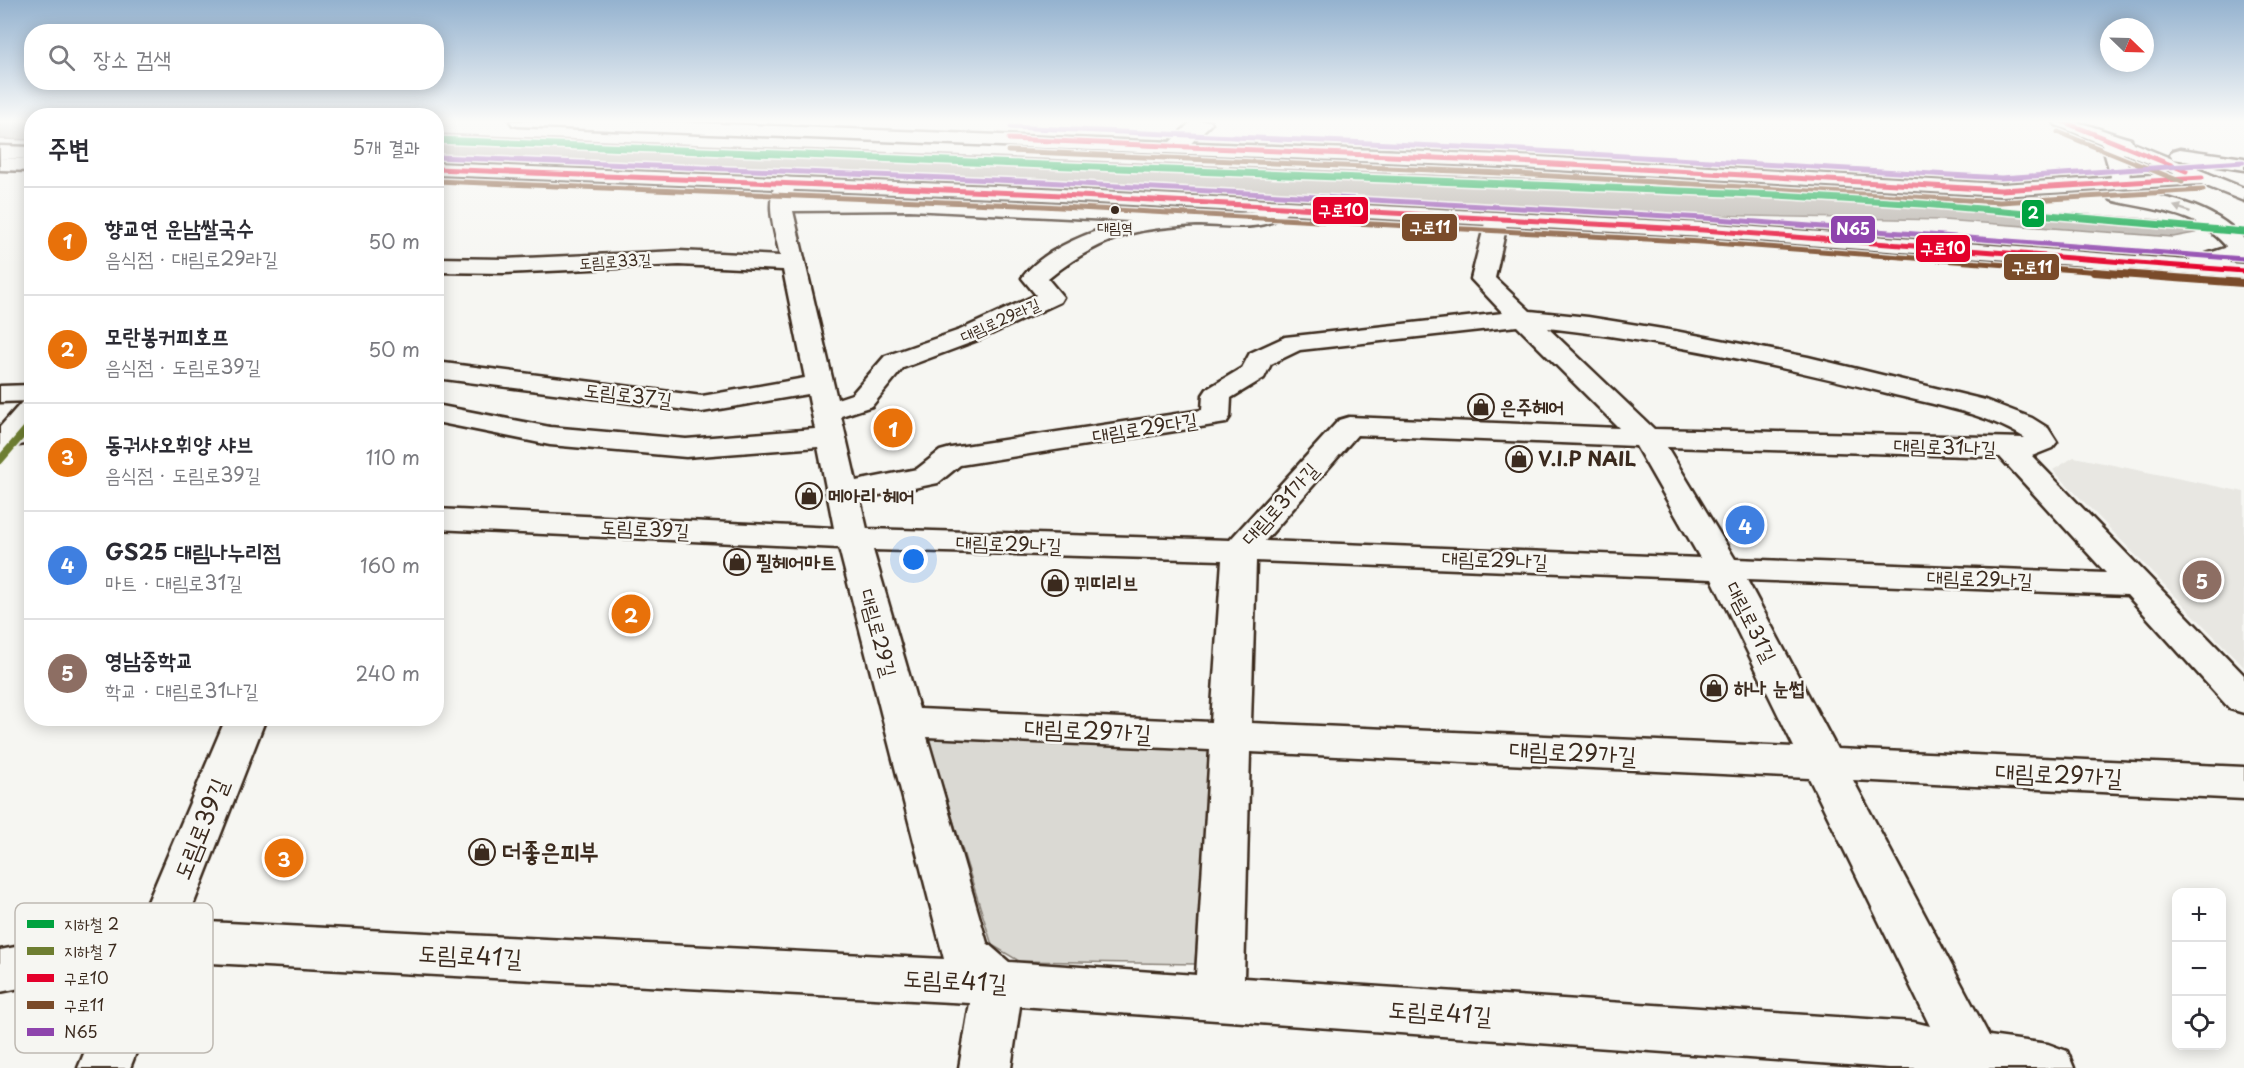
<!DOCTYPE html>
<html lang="ko">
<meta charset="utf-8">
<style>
:root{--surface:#fff;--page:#f2f2f3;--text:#2b2b33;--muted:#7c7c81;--line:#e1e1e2;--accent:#ea580c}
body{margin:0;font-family:"Playpen Sans","Poor Story",sans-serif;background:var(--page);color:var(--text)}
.controls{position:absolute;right:18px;bottom:18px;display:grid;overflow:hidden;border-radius:12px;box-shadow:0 3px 15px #0003}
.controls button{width:54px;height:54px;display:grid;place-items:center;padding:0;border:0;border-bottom:2px solid var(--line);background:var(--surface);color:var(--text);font:30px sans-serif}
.compass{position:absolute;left:2100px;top:18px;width:54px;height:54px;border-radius:50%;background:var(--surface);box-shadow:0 3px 15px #0003;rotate:113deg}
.you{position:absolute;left:914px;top:560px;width:21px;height:21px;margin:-15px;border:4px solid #fff;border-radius:50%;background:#1a73e8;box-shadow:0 0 0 9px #1a73e833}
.badge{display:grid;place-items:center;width:39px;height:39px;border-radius:50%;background:var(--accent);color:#fff;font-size:20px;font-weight:700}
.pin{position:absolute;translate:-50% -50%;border:3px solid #fff;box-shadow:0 2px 6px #0006}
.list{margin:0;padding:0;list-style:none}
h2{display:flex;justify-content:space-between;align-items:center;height:78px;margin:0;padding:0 24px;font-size:26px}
h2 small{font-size:20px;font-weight:400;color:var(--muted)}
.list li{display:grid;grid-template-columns:39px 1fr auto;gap:18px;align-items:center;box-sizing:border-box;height:108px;padding:0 24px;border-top:2px solid var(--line)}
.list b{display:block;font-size:22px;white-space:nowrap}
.list p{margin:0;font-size:20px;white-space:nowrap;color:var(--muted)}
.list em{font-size:20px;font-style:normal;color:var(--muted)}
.icon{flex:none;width:33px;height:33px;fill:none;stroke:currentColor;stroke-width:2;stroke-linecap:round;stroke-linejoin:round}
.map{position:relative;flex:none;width:2244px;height:1068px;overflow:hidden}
.search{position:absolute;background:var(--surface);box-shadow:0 3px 15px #0003;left:24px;top:24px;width:420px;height:66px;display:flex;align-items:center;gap:15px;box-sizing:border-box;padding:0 21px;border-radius:24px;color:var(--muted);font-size:22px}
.panel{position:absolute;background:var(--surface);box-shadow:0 3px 15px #0003;left:24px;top:108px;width:420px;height:618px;border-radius:24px}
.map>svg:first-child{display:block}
</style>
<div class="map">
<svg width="2244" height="1068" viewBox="0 0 2244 1068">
<rect width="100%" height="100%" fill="#f6f6f2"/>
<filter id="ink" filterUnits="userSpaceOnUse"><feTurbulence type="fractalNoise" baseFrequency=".0167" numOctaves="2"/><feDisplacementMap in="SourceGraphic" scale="12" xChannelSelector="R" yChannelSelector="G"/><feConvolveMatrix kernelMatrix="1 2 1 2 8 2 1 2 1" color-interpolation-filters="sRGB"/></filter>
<g filter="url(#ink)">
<!-- built -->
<polygon fill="#e8e7e2" points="2074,457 2244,492 2244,667 2053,470"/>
<!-- green -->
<polygon fill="#dad9d3" stroke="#8a8278" stroke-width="1.5" points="927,736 1210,751 1195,964 1019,961 992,945"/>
<!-- water -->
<g fill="#b6b0a9" stroke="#857a71" stroke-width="1.5">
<polygon points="0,121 31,121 31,140 0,139"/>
<polygon points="437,134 1768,189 2159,220 2205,231 2173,237 1943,220 1703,215 945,177 437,157"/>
</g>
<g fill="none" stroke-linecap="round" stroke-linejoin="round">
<defs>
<g id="street">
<polygon points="1192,121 1210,121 1212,123 1184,150 1170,150 1168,146 1170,142"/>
<polygon points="0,158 32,159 32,171 0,170"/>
<path d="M 786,177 L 793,179 L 796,183 L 791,199 L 910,198 L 1143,209 L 1151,210 L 1153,216 C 1186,212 1220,215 1253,212 C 1267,211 1274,199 1288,203 L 1292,207 C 1272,235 1225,225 1196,225 C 1175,226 1153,228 1132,233 C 1101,242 1073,258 1048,279 L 1063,297 L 1060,302 L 978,340 L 903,368 L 872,406 L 841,416 L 856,481 L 917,469 L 940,451 L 951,448 L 1202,410 L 1203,395 L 1207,389 L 1242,368 L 1250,353 L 1285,337 L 1503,313 L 1471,279 L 1486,219 L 1489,214 L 1497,213 L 1505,214 L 1508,219 L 1495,278 L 1530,311 L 1588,317 L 1675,331 L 1808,357 L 1985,400 L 2032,418 L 2048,428 L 2057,442 L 2052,448 L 2032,456 L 2244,675 L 2244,713 L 2230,709 L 2127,595 L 1747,580 L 1837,749 L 2244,767 L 2244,799 L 1853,780 L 1989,1036 L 2048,1044 L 2067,1051 L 2074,1068 L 1889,1068 L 1020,1006 L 1011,1068 L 959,1068 L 970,1003 L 172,961 L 130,1068 L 78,1068 L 120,968 L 0,992 L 0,950 L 139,923 L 226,718 L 266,718 L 187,921 L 944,959 L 839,548 L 436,529 L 436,509 L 834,528 L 818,447 L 686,457 L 550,445 L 436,422 L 436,405 L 550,427 L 686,439 L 815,429 L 808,394 L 702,412 L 436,378 L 436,362 L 702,396 L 805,378 L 783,270 L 679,265 L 504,273 L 436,272 L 436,258 L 504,259 L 679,251 L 780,256 C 775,230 763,201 779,179 ZM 910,210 L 1130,221 C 1096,229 1042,249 1022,278 L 1036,295 L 960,330 L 885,356 L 852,394 L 837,399 L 793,211 ZM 1517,326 L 1619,428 L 1349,417 L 1339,420 L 1230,540 L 867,529 L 860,499 L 938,483 L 960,465 L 1226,423 L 1230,417 L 1231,398 L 1264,378 L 1271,364 L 1300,350 ZM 1548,328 C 1663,341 1776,365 1887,393 C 1934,405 1984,412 2025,438 L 1654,429 ZM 1357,435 L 1636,446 L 1700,558 L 1265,541 ZM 1667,447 L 2000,457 L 2106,573 L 1735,559 ZM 873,550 L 1222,560 L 1211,722 L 919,709 ZM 1256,561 L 1712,579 L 1794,747 L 1251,723 ZM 927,737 L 1210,750 L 1196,975 L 1009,962 L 987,943 ZM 1250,752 L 1809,778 L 1930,1026 L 1913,1022 L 1244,978 Z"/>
<polygon points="32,385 32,401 0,402 0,386"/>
<polygon points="32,425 32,443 6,447 0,445 0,431"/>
</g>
<g id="secondary">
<path d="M 2053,121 C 2083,119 2102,132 2131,139 L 2133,143 L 2244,188 L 2244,201 L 2123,153 C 2127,165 2134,176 2126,187 L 2112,187 L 2109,183 L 2111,176 L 2102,144 L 2056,125 Z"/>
<polygon points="2180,149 2244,158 2244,170 2173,159 2170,155 2173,151"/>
<polygon points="32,400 32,427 11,451 0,454 0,427 22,402"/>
</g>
<g id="primary">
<polygon points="510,121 645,121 1502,155 2001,184 2202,172 2209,174 2212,178 2209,182 2202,184 2001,196 1502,167 519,126 513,125"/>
<polygon points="0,146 32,147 32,159 0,158"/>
<path d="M 436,163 L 1043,188 L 1703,223 L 2188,260 L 2225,248 L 2226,246 C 2195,210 2153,211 2111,200 L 2108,196 L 2111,192 L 2118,190 C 2164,196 2211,203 2244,239 L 2244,255 L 2229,263 L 2244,264 L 2244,278 L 1703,237 L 1043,200 L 436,175 Z"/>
</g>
</defs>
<!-- street casing -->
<use href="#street" stroke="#3b2a1e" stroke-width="5"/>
<!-- secondary casing -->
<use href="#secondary" stroke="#3b2a1e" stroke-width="5"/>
<!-- primary casing -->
<use href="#primary" stroke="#3b2a1e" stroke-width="5"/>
<!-- street -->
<use href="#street" fill="#f6f6f2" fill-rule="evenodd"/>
<!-- secondary -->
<use href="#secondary" fill="#f6f6f2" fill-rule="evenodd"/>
<!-- primary -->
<use href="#primary" fill="#f6f6f2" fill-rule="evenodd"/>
<defs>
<g id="bus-1">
<polyline points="2062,121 2186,171"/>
<polyline points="1009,139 1502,161 2001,190 2202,178"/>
<polyline points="436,169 1043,194 1703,230 2244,271"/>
</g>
<g id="bus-2-far1">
<polyline points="2058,132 2182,182"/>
<polyline points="1008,151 1501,173 2000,202 2203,190"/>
<polyline points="436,181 1042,206 1702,242 2114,273"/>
</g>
<polyline id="bus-2" points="2094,272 2243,283"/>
<g id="bus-3">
<polyline points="1011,127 1503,149 2001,178 2243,162"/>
<polyline points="436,157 1044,182 1704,218 2244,259"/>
</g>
</defs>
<!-- bus-1 casing -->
<use href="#bus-1" stroke="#f6f6f2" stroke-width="8"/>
<!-- bus-2-far1 casing -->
<use href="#bus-2-far1" stroke="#f6f6f2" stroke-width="8"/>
<!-- bus-2 casing -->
<use href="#bus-2" stroke="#f6f6f2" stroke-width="11"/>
<!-- bus-3 casing -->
<use href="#bus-3" stroke="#f6f6f2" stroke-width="8"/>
<!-- bus-1 -->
<use href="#bus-1" stroke="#e4002b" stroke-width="5"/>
<!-- bus-2-far1 -->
<use href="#bus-2-far1" stroke="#7a4b2a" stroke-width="5"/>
<!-- bus-2 -->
<use href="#bus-2" stroke="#7a4b2a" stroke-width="8"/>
<!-- bus-3 -->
<use href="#bus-3" stroke="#8e44ad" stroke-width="5"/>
<defs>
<polyline id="metro-1" points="436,140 1777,195 1923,204 2244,232"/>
<polyline id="metro-2" points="0,460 32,423"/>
</defs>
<!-- metro-1 casing -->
<use href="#metro-1" stroke="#f6f6f2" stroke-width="10"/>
<!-- metro-2 casing -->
<use href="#metro-2" stroke="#f6f6f2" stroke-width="12"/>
<!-- metro-1 -->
<use href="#metro-1" stroke="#00a23f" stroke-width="7"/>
<!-- metro-2 -->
<use href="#metro-2" stroke="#6e7e31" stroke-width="8"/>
</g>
<!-- one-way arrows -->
<defs><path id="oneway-solid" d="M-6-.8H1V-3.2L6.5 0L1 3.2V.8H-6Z" transform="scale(1.5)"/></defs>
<use fill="#989088" href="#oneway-solid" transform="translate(2182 209) rotate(-161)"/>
</g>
<!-- sky -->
<linearGradient id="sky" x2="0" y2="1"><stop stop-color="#94b2cf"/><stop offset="0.45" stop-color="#fbfbf9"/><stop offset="1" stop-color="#fbfbf9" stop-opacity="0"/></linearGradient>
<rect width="2244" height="270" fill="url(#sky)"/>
<!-- icons -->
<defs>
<symbol id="shop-ring" viewBox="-11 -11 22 22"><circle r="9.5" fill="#f6f6f2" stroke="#3b2a1e" stroke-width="1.5"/><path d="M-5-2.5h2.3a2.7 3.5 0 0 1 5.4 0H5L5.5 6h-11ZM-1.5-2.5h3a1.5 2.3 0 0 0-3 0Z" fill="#3b2a1e"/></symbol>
</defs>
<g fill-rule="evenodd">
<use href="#shop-ring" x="1466" y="392" width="30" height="30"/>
<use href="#shop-ring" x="1504" y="444" width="30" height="30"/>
<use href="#shop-ring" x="794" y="481" width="30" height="30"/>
<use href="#shop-ring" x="722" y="547" width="30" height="30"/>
<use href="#shop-ring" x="1040" y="568" width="30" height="30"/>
<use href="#shop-ring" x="1699" y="673" width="30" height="30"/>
<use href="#shop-ring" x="467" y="837" width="30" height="30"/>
</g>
<!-- markers -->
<circle fill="#3b2a1e" stroke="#f6f6f2" stroke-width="2" cx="1115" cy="210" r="5"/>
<g text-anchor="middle" stroke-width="5" stroke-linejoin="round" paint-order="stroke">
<!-- far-bus labels -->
<g font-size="15" fill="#3b2a1e" stroke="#f6f6f2">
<text x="1115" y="233">대림역</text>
</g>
<!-- far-street labels -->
<g font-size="16" fill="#3b2a1e" stroke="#f6f6f2">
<text transform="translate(615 261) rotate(-3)" y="6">도림로33길</text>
<text transform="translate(1000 320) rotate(-24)" y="6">대림로29라길</text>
</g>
<!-- street labels -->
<g font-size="20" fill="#3b2a1e" stroke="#f6f6f2">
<text transform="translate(628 395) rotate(7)" y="7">도림로37길</text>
<text transform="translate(1145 428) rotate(-9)" y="7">대림로29다길</text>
<text transform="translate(1945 447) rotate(2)" y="7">대림로31나길</text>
<text transform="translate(1280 504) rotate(-48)" y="7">대림로31가길</text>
<text transform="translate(645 529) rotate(3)" y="7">도림로39길</text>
<text transform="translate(1009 544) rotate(2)" y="7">대림로29나길</text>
<text transform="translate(1495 560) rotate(2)" y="7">대림로29나길</text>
<text transform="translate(1980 579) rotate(2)" y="7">대림로29나길</text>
<text transform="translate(1751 622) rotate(63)" y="7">대림로31길</text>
<text transform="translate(878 633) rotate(75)" y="7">대림로29길</text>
</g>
<!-- poi labels -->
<g font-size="20" font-weight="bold" fill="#3b2a1e" stroke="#f6f6f2" text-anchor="start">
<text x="1500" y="414">은주헤어</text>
<text x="1538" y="466">V.I.P NAIL</text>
<text x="828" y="503">메아리 헤어</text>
<text x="756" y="569">필헤어마트</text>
<text x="1074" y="590">뀌띠리브</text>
<text x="1734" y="695">하나 눈썹</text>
</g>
<!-- near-street labels -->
<g font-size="24" fill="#3b2a1e" stroke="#f6f6f2">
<text transform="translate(1088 731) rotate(3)" y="8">대림로29가길</text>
<text transform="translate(1573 753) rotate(3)" y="8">대림로29가길</text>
<text transform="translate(2059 775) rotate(3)" y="8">대림로29가길</text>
<text transform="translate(201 829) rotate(-68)" y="8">도림로39길</text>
<text transform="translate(470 956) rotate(3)" y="8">도림로41길</text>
<text transform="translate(955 981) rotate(3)" y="8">도림로41길</text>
<text transform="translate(1440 1013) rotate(4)" y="8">도림로41길</text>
</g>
<!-- near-poi labels -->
<g font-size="24" font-weight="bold" fill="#3b2a1e" stroke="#f6f6f2" text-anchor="start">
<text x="502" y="860">더좋은피부</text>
</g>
</g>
<!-- legend -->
<rect x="15" y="903" width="198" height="150" rx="9" fill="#f6f6f2" stroke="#beb9b2" stroke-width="1.5"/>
<rect x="27" y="920" width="27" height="8" fill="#00a23f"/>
<rect x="27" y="947" width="27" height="8" fill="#6e7e31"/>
<rect x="27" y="974" width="27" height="8" fill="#e4002b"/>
<rect x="27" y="1001" width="27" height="8" fill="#7a4b2a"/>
<rect x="27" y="1028" width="27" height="8" fill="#8e44ad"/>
<g font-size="16" fill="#3b2a1e">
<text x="64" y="930">지하철 2</text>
<text x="64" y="957">지하철 7</text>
<text x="64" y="984">구로10</text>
<text x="64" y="1011">구로11</text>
<text x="64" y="1038">N65</text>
</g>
<g stroke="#f6f6f2" stroke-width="2">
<rect x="1312" y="196" width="57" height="29" rx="6" fill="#e4002b"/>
<rect x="2021" y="199" width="24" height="29" rx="6" fill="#00a23f"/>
<rect x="1401" y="213" width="57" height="29" rx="6" fill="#7a4b2a"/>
<rect x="1830" y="215" width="46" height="29" rx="6" fill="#8e44ad"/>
<rect x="1915" y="234" width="56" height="29" rx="6" fill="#e4002b"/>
<rect x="2003" y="253" width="57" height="28" rx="6" fill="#7a4b2a"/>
</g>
<g font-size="16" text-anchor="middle" font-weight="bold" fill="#fff">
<text x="1341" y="216">구로10</text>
<text x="2033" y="219">2</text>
<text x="1430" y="233">구로11</text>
<text x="1853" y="235">N65</text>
<text x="1943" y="254">구로10</text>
<text x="2032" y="273">구로11</text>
</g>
</svg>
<div class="controls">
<button>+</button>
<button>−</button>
<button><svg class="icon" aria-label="locate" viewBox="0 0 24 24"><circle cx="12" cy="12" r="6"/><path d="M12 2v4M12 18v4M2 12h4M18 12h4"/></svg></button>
</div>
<svg class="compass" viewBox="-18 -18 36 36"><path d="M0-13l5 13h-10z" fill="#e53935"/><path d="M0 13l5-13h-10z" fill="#7c7c81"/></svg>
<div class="you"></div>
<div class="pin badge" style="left:893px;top:428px;background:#e8710a">1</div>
<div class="pin badge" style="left:631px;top:614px;background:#e8710a">2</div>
<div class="pin badge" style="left:284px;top:858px;background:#e8710a">3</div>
<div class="pin badge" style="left:1745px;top:525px;background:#3f7fe0">4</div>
<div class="pin badge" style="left:2202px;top:580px;background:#8d6e63">5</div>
<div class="search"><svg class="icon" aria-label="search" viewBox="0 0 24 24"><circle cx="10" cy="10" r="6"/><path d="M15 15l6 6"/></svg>장소 검색</div>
<section class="panel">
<h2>주변<small>5개 결과</small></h2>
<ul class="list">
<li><span class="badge" style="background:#e8710a">1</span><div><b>향교연 운남쌀국수</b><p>음식점 · 대림로29라길</p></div><em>50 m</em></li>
<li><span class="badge" style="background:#e8710a">2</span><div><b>모란봉커피호프</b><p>음식점 · 도림로39길</p></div><em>50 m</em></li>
<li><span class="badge" style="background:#e8710a">3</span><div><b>동궈샤오휘양 샤브</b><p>음식점 · 도림로39길</p></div><em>110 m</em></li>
<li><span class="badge" style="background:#3f7fe0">4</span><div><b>GS25 대림나누리점</b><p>마트 · 대림로31길</p></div><em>160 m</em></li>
<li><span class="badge" style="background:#8d6e63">5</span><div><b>영남중학교</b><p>학교 · 대림로31나길</p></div><em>240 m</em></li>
</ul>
</section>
</div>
